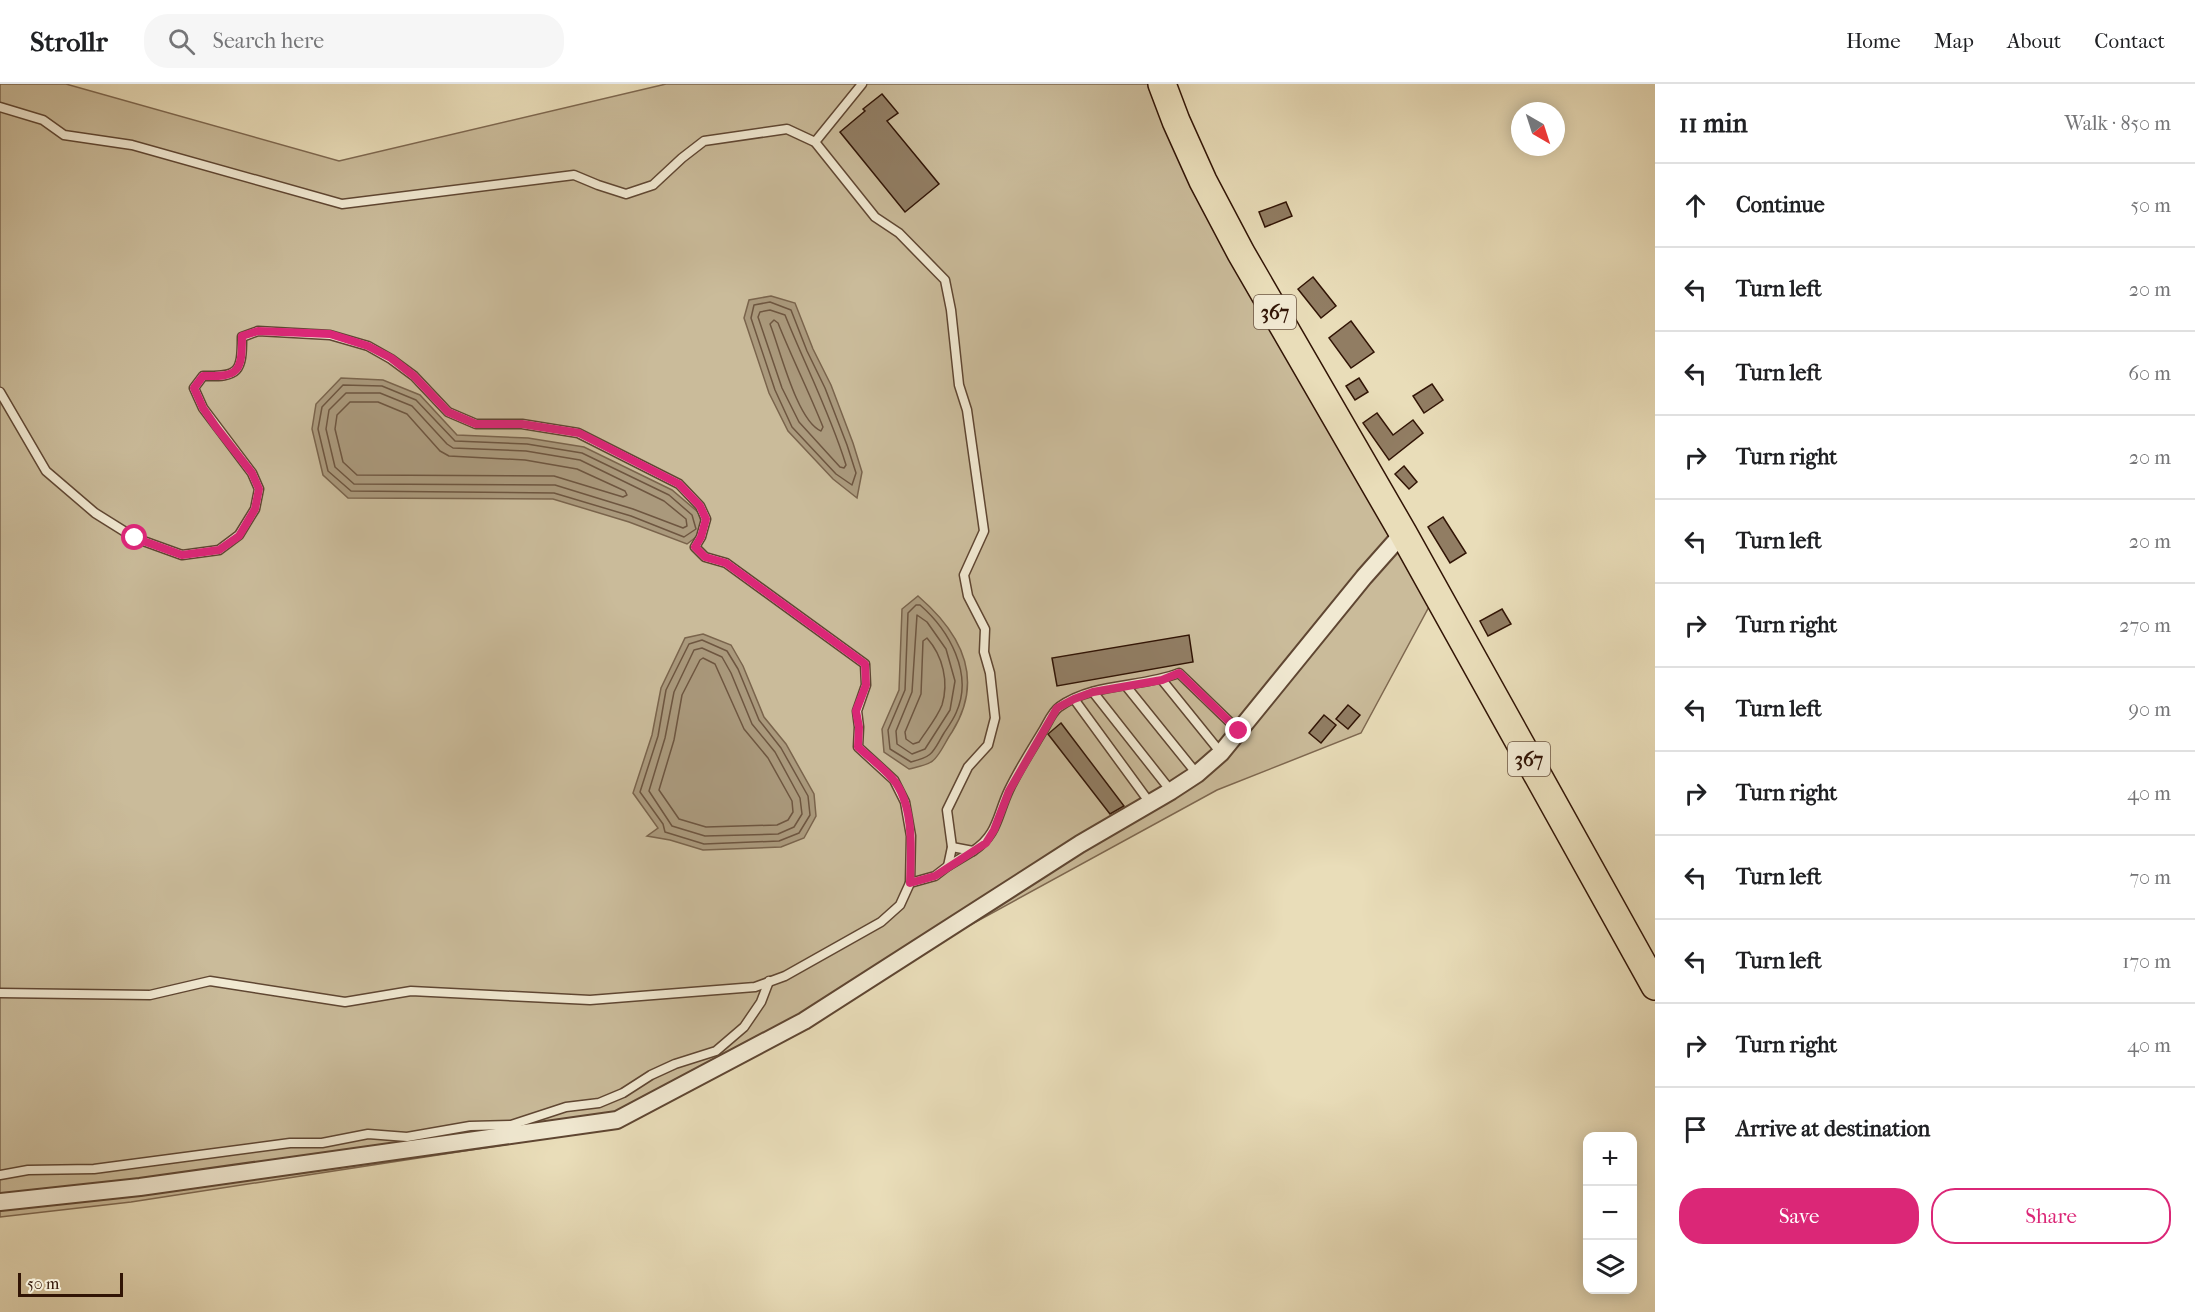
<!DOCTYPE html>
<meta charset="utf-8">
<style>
:root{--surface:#fff;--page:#f6f6f6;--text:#202124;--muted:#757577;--line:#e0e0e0;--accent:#db2777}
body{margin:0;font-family:"IM FELL French Canon",serif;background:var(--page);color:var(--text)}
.controls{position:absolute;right:18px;bottom:18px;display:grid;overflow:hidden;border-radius:12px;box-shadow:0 3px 15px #0003}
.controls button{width:54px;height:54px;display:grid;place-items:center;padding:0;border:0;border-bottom:2px solid var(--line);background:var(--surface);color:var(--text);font:30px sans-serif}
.compass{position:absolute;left:1511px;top:18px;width:54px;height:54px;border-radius:50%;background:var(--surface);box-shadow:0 3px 15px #0003;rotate:141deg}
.scale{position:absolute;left:18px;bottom:15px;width:105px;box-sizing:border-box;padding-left:6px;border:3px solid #311405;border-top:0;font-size:16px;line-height:21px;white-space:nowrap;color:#311405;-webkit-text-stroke:4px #f1e9d2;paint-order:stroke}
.stop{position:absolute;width:18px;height:18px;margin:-14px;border:4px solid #db2777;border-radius:50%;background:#fff}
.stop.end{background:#db2777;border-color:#fff;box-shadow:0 2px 6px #0008}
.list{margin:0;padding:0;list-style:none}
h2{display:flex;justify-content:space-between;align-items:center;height:78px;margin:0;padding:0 24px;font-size:26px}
h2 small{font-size:20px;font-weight:400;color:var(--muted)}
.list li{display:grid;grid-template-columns:39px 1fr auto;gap:18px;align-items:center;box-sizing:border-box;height:84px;padding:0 24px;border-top:2px solid var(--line)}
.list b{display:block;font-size:22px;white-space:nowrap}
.list em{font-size:20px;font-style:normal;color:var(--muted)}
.actions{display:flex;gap:12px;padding:18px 24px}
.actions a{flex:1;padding:14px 0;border:2px solid var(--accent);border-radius:24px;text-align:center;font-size:21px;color:var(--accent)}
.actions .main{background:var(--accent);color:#fff}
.icon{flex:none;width:33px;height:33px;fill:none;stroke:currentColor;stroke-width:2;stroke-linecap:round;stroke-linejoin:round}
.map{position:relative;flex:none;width:1655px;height:1228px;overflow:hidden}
header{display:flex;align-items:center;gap:36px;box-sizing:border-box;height:84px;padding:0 30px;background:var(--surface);border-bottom:2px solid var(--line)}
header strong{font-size:28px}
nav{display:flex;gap:33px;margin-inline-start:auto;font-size:21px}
.search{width:420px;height:54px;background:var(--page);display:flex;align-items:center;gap:15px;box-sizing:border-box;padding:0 21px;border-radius:24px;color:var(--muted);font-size:22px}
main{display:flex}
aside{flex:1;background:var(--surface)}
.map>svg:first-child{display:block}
</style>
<header>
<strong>Strollr</strong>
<div class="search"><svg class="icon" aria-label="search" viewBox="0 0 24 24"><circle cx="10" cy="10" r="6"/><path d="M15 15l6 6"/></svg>Search here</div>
<nav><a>Home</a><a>Map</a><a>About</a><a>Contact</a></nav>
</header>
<main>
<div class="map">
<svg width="1655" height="1228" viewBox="0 0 1655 1228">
<rect width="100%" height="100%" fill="#e9ddb9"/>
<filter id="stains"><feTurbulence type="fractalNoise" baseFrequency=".00333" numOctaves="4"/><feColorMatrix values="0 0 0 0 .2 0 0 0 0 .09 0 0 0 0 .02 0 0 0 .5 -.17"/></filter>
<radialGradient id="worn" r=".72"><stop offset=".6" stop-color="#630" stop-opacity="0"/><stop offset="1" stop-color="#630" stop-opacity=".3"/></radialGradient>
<!-- green -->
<polygon fill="#cabb9a" stroke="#7e6850" stroke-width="1.5" points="0,0 66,0 339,77 666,0 1162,0 1431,519 1361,649 1217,706 791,939 620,1043 131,1118 0,1133"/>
<!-- water -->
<g fill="#aa997c" stroke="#7a644c" stroke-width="1.5">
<polygon points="771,212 795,219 813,265 831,301 853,359 862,388 857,414 833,395 788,347 769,309 744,234 749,216"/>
<polygon points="341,294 383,296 420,311 457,351 528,354 584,363 672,406 698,428 704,447 687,460 629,438 553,415 348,414 323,391 312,345 316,320"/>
<path d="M 918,512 C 961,549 985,595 952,648 C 946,656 939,674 931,678 C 925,682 916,683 909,685 L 884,668 L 882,645 L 899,606 L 902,525 Z"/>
<polygon points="703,550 731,561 743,582 764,633 786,660 814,710 816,732 804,754 781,763 703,766 670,756 647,752 658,744 633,709 652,651 661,604 685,554"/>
</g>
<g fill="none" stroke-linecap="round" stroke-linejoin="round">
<!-- shore -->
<g stroke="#6e5640" stroke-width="1.5">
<polygon points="770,218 791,226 807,267 825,304 847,361 856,389 852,401 836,390 792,343 775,306 751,234 754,221"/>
<path d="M 770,226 L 785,231 C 805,281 830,329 846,381 L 844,384 L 840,383 L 799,338 L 782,304 L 758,233 L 760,228 Z"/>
<path d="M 774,236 L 778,239 C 792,274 809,308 823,343 L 821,347 C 797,337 780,265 770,240 Z"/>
<polygon points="343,301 382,302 416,316 455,357 527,360 582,369 669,411 692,431 696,445 684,453 631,432 554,409 351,407 328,387 318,345 322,323"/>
<polygon points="346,309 380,309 412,322 447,360 453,364 526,367 580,376 664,417 686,435 687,442 683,444 633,425 555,401 354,400 335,383 326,345 329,326"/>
<polygon points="350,318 378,318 407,330 440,367 449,372 525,376 577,385 625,407 627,411 623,413 554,392 357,391 343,378 335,345 337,331"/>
<path d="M 916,521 L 920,521 C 949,546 974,590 956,629 C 953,636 948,643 944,649 C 932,669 934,672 911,678 L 890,665 L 888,646 L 905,606 L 908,529 Z"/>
<polygon points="917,531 927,538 946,565 955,597 950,626 925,665 912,670 897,660 896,647 912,608"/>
<path d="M 927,554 C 943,572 949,598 942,621 C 937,634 926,647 919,658 L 913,660 L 906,655 L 905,648 L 921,610 L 923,557 Z"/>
<polygon points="702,556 727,567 738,585 759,636 781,664 808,712 810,731 799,749 779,757 704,760 665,748 663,740 640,708 658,652 666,606 689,560"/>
<polygon points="702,564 722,573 731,589 752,640 775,668 800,714 802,730 794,743 778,750 705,752 672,742 649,707 665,654 674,608 694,566"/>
<polygon points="703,574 715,580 744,645 768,674 792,717 793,728 788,736 777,741 706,743 679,735 659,706 674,656 682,611 700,576"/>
</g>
</g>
<!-- building -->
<g fill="#917d63" stroke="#311405" stroke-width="1.5">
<polygon points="882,10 898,29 887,37 939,100 905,128 840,48 865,27 863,25"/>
<polygon points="1286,118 1292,132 1265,143 1259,128"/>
<polygon points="1313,193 1336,222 1321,234 1298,205"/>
<polygon points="1351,237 1374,268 1351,284 1329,254"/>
<polygon points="1359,294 1368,308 1355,316 1346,302"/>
<polygon points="1432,300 1443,316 1424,329 1413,312"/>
<polygon points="1377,329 1393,351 1413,336 1423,349 1389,376 1363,339"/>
<polygon points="1404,382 1417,398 1409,405 1395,390"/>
<polygon points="1443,433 1466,469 1450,479 1428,443"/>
<polygon points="1502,525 1511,540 1488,552 1480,537"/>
<polygon points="1189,551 1193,578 1057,602 1052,574"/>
<polygon points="1348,621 1360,631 1348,645 1336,635"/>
<polygon points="1324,631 1336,641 1321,659 1309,649"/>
<polygon points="1061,639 1124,722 1110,730 1048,650"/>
</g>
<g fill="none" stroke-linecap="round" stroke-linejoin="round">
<defs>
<g id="lane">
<polyline points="0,23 43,36 64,51 132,61 342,120 574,91 598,101 626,110 653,101 682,74 704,57 787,45 815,58 875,133 899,149 945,196 951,226 959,301 967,326 984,447 964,491 968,512 985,545 984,568 990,589 995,634 988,661 968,683 947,726 952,763 948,782 935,792 910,799"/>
<polyline points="815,58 862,0"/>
<path d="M 0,308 L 46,387 L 95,429 L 135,454 L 182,471 L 219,466 L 239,451 L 255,425 L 259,405 L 252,389 L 203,324 L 194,304 L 203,292 C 239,293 242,288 242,253 L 258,247 L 330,251 L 368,262 L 391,275 L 414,292 L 448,328 L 476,340 L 522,340 L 578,349 L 679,400 L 700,422 L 706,435 L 701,453 L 695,463 L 705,473 L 726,479 L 865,580 L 866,601 L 857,627 L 859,643 L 858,663 L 894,696 L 905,718 L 911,752 L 910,799 L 900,821 L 881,838 L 785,892 L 755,903 L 590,916 L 411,907 L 345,918 L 210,897 L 150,911 L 0,909"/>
<polyline points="1162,596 1221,669"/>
<polyline points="1126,602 1197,690"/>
<polyline points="1093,608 1171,707"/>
<polyline points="1074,615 1150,719"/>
<path d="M 973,767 C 998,751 997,731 1009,706 C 1019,685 1032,665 1044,645 C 1048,638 1053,627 1059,623 C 1094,598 1141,604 1179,589 L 1239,647"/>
<polyline points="948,782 973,767 952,763"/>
<polyline points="0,1091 28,1086 94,1085 290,1059 322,1059 368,1050 407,1053 470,1042 511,1041 566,1023 599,1019 623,1009 651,991 675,980 716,967 744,943 761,918 769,897"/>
</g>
<polyline id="street" points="0,1118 140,1103 617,1036 804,937 1080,760 1171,707 1197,690 1221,669 1364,493 1403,449"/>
<polyline id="primary" points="1162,0 1176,37 1203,97 1241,169 1403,449 1655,902"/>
</defs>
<!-- lane casing -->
<use href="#lane" stroke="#5f4632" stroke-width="11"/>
<!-- street casing -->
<use href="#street" stroke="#5f4632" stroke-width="20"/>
<!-- primary casing -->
<use href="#primary" stroke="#311405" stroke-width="30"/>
<!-- lane -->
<use href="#lane" stroke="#f1e9d2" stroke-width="8"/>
<!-- street -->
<use href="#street" stroke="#f1e9d2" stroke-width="16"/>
<!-- primary -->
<use href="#primary" stroke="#e9ddb9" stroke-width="27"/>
</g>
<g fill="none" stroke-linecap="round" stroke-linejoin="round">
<!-- route -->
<path stroke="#db2777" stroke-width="8" d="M 135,454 L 182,471 L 219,466 L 239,452 L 255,425 L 259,405 L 252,389 L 216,343 L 203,324 L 194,304 L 203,292 C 239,293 242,288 242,252 L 258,247 L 330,250 L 368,262 L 391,274 L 414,292 L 448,328 L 476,340 L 522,340 L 579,349 L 679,400 L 700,422 L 706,435 L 701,453 L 695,463 L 705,473 L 726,479 L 865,580 L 866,601 L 856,627 L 859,643 L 858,663 C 869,673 882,683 892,694 C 915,720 911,768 910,799 L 935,792 L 986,759 L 994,746 L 1009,707 L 1057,624 L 1074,615 L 1093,608 L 1162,596 L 1179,589 L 1239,647"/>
</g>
<g text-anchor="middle" stroke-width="6" stroke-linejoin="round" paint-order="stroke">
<!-- shield labels -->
<g fill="#f1e9d2" stroke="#6b5442" stroke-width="1.5">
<rect x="1254" y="211" width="42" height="34" rx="4.5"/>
<rect x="1508" y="658" width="42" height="34" rx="4.5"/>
</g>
<g font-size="20" font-weight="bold" fill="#311405">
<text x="1275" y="235">367</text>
<text x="1529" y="682">367</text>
</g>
</g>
<rect width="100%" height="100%" filter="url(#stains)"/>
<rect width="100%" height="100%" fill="url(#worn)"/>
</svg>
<div class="controls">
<button>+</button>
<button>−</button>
<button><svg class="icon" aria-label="layers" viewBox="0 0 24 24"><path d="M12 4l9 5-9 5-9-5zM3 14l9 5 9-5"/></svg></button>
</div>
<svg class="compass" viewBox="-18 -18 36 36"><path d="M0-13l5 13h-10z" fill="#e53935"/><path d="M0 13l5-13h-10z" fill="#757577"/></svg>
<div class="scale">50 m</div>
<div class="stop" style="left:135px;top:454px"></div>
<div class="stop end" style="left:1239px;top:647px"></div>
</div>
<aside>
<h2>11 min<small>Walk · 850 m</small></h2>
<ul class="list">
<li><svg class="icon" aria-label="ahead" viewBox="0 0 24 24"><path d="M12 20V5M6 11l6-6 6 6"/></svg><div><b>Continue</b></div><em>50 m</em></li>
<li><svg class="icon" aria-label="left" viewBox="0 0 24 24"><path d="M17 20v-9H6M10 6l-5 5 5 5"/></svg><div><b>Turn left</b></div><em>20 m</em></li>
<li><svg class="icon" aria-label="left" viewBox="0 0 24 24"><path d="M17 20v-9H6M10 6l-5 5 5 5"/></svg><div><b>Turn left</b></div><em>60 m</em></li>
<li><svg class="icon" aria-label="right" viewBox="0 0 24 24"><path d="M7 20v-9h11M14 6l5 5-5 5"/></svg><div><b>Turn right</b></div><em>20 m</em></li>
<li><svg class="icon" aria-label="left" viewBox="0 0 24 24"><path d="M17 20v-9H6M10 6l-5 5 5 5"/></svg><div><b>Turn left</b></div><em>20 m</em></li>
<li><svg class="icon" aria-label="right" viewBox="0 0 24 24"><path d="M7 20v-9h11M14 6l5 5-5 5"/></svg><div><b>Turn right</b></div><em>270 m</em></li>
<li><svg class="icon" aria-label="left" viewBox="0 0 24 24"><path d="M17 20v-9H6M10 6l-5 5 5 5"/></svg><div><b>Turn left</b></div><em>90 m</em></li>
<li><svg class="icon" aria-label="right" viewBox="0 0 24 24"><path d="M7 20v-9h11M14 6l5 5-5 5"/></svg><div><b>Turn right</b></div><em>40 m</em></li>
<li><svg class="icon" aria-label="left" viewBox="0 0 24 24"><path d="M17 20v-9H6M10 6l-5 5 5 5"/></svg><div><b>Turn left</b></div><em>70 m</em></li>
<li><svg class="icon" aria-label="left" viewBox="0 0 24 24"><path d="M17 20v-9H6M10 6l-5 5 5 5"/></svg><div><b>Turn left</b></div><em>170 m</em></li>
<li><svg class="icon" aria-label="right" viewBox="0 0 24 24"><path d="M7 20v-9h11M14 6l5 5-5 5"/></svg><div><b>Turn right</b></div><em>40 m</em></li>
<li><svg class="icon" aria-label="arrive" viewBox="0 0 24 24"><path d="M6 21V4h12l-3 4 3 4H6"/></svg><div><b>Arrive at destination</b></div></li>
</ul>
<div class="actions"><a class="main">Save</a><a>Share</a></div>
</aside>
</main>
